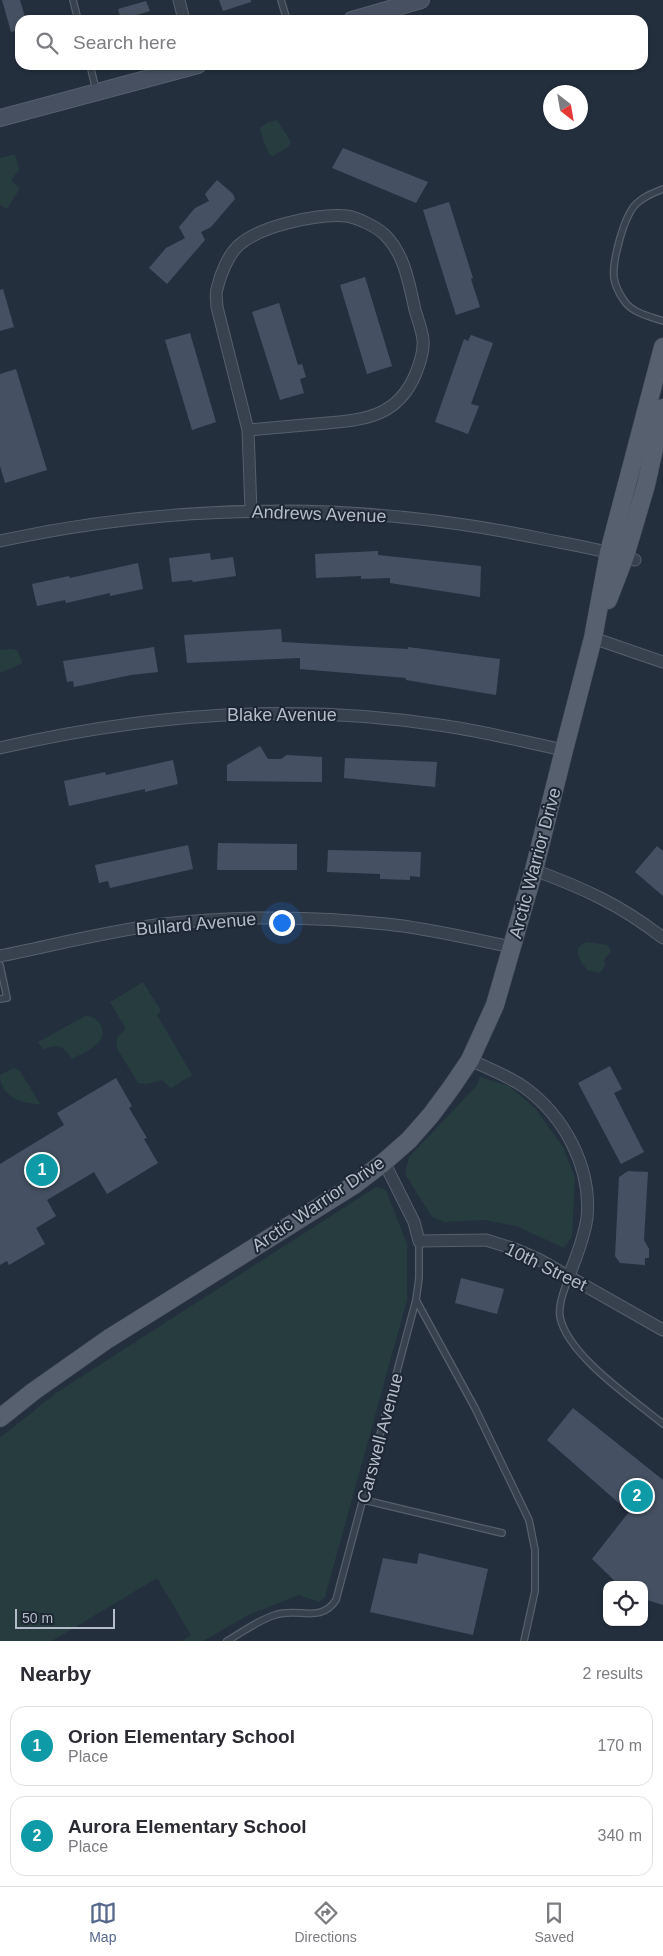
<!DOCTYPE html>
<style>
:root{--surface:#fff;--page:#f2f2f3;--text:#2b2b33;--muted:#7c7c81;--line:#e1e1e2;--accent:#56698c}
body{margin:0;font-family:Arial,sans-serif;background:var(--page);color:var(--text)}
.controls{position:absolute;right:15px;bottom:15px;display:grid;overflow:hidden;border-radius:10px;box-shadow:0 1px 4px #0004}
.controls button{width:45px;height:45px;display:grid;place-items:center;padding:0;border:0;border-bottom:1px solid var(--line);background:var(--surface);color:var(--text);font:25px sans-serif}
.compass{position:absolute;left:543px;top:85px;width:45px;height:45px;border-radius:50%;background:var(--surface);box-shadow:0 1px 4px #0004;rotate:149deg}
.scale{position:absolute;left:15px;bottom:12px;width:100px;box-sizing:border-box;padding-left:5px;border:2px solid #b4bcc9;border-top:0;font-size:14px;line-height:18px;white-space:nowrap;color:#b4bcc9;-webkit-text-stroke:4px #1d2633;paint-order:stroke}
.you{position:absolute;left:281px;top:922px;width:18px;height:18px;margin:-12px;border:4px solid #fff;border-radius:50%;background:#1a73e8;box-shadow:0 0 0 8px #1a73e833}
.badge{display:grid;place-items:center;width:32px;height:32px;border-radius:50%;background:var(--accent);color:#fff;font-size:16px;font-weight:700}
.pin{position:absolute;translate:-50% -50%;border:2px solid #fff;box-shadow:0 1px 5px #0006}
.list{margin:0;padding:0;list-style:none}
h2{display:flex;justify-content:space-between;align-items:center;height:65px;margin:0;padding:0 20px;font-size:21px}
h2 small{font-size:16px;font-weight:400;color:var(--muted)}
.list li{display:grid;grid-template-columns:32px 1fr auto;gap:15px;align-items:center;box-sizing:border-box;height:80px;margin:0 10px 10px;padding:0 10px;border:1px solid var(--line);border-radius:15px}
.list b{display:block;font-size:19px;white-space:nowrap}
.list p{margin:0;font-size:16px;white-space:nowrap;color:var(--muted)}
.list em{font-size:16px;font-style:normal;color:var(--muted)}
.icon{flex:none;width:28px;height:28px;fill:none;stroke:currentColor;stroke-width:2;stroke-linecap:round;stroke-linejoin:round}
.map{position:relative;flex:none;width:663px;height:1641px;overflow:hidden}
.search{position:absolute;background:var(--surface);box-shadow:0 1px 4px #0004;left:15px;right:15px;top:15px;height:55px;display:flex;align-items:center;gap:12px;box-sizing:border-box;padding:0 18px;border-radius:15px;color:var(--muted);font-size:19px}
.sheet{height:245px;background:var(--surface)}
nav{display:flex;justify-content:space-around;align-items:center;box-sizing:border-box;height:70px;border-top:1px solid var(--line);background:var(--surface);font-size:14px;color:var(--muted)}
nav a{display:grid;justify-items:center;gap:2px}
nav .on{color:var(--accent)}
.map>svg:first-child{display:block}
</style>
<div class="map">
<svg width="663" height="1641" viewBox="0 0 663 1641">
<rect width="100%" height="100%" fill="#242f3e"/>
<!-- green -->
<g fill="#263c3f">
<path d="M 277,120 L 291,142 L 288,147 L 273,156 L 269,154 C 267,151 260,131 260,128 L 267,123 Z"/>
<polygon points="15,154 19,169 11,181 20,188 7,209 0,205 0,158"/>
<polygon points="10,649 17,650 22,661 21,664 0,673 0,650"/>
<path d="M 587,942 L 608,945 L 611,951 L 604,960 L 605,965 L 600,973 L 587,970 C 581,961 570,947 587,942 Z"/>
<polygon points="143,982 161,1011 157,1015 192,1075 171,1088 162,1080 147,1084 138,1083 117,1048 117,1037 126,1029 110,1002"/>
<path d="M 85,1016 C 92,1016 98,1019 101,1026 C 109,1044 84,1052 72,1059 C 65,1046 56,1043 43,1050 L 38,1042 Z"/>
<path d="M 14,1068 L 20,1071 L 40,1104 C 21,1104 0,1096 0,1075 Z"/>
<polygon points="480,1077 509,1086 535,1108 563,1147 575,1178 572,1236 564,1248 516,1226 484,1220 444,1222 432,1217 405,1174 409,1157 477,1085"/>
<polygon points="376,1187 386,1190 407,1244 407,1300 325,1597 319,1602 299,1595 248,1615 203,1641 182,1641 191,1635 157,1578 52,1641 0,1641 0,1438 56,1393"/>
</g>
<!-- building -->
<g fill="#455162">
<polygon points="2,0 20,0 26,20 20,20 20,30 11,32"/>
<polygon points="219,0 251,0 251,2 223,11"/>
<polygon points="146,1 150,11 137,15 139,20 121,20 118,9"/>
<polygon points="343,148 428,182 416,203 332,168"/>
<polygon points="217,180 233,194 235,199 211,227 201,232 205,240 167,284 149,268 166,248 185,238 179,227 195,208 209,201 205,194"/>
<polygon points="449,202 473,278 471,279 480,307 456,315 423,210"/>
<polygon points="365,277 392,366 367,374 340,285"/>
<polygon points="3,289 14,327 0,331 0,290"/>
<polygon points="279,303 298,365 302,364 306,377 300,379 304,393 280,400 252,312"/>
<polygon points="190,333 216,422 192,430 165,340"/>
<polygon points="471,335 493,343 471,404 479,406 468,434 435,422 464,339 468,341"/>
<polygon points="16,369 47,470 5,483 0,466 0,374"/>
<polygon points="378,551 378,555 481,566 480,597 390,583 390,578 361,579 361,576 316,578 315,554"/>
<polygon points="210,553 211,560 233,557 236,576 193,582 192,580 172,582 169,558"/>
<polygon points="138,563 143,589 110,596 110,593 66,603 65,600 37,606 32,584 69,576 70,578"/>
<polygon points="281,629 282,642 408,649 408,647 500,659 496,695 406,680 406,678 300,669 300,658 187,663 184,635"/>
<polygon points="154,647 158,672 131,675 74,687 73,681 67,682 63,661"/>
<polygon points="260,746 268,759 281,759 287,755 322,757 322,782 227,781 227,765"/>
<polygon points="345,758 437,762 435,787 344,778"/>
<polygon points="173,760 178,784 145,792 145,789 69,806 64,781 105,772 106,775"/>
<polygon points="218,843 297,844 297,870 217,870"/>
<polygon points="188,845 193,869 110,888 108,881 99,883 95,865"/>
<polygon points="657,846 663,851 663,896 635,872"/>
<polygon points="328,850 421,852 420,877 410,876 410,880 380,879 380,874 327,872"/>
<polygon points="610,1066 622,1089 614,1093 644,1152 621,1164 578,1083"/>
<polygon points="116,1078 132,1106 129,1108 147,1138 144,1139 158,1163 107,1194 94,1172 47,1200 56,1216 36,1228 45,1244 9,1265 7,1261 0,1265 0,1164 64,1125 57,1113"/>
<polygon points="628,1171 648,1172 644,1240 649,1249 649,1258 645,1258 645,1265 620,1263 615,1256 619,1177"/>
<polygon points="461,1278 504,1289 497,1314 455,1303"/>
<polygon points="573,1408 663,1480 663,1605 644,1599 644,1585 619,1585 592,1559 629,1512 547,1440"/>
<polygon points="419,1553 488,1569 473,1635 370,1612 383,1558 417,1564"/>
</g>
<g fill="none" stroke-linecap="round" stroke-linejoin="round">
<defs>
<g id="lane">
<polyline points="73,0 78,20"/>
<polyline points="281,0 287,20"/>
<polyline points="90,65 96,90"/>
<path d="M 663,189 C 653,193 644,196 636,204 C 624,216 612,261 614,278 C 615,285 619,293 623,299 C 631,313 649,316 663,321"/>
<polyline points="0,965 7,998 0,999"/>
<path d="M 569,1276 C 565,1289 558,1303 560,1317 C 568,1356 633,1399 663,1424"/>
<polyline points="416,1300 475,1408 529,1520 535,1550 535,1591 524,1641"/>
<polyline points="364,1500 502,1533"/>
<path d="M 227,1641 C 243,1632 258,1620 275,1615 C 299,1607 320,1624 336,1600 L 416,1300 L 419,1278 L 419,1241"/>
</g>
<g id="street">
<polyline points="179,0 184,20"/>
<path d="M 248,430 C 271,428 293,426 316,424 C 360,420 397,420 416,373 C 420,363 424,350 423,340 C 422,330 418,320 415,310 C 409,284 405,254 384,234 C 375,226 358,218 347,216 C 319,213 260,226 239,245 C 228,255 220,275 217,289 C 215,294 217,302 217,307 L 248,430 L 251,511"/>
<path d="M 0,541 C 179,502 364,501 543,539 C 574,545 605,550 635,560"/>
<polyline points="593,638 663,662"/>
<path d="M 0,748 C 146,714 297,702 446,726 C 486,732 525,742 564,750"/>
<path d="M 534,870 C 583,888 621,905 663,938"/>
<path d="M 0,956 C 54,945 108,931 163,924 C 236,916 313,916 386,924 C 428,928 471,939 512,947"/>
<path d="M 470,1060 C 488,1068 508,1076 524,1087 C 564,1116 592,1167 587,1218 C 584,1239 576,1257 569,1276"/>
<polyline points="384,1162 414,1222 419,1241 486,1240 515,1249 538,1259 663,1330"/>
</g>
<g id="secondary">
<polyline points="352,20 421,0"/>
<polyline points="0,118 198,65"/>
</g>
<g id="primary">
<polyline points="608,600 625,556 646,485 663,408"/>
<polyline points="0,1418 34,1391 108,1339 354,1185 384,1162 409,1140 431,1115 451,1088 470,1060 495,1005 534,870 564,750 593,638 609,552 663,347"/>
</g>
</defs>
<!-- lane casing -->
<use href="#lane" stroke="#565f6c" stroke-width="8"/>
<!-- street casing -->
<use href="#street" stroke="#565f6c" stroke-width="13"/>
<!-- secondary casing -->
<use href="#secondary" stroke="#565f6c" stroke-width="18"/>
<!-- primary casing -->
<use href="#primary" stroke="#414a57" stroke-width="19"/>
<!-- lane -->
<use href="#lane" stroke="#38414e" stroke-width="5.5"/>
<!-- street -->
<use href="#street" stroke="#38414e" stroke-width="11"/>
<!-- secondary -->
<use href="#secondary" stroke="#465061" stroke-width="16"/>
<!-- primary -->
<use href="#primary" stroke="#56606e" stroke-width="18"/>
</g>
<g text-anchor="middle" stroke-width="4" stroke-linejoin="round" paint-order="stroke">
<!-- street labels -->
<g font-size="18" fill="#b4bcc9" stroke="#1d2633">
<text transform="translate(319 514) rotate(2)" y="6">Andrews Avenue</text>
<text x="282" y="721">Blake Avenue</text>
<text transform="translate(535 863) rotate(-75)" y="6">Arctic Warrior Drive</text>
<text transform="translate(196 924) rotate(-5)" y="6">Bullard Avenue</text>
<text transform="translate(318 1204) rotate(-34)" y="6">Arctic Warrior Drive</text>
<text transform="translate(546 1267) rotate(26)" y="6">10th Street</text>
<text transform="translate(380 1438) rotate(-75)" y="6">Carswell Avenue</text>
</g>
</g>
</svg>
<div class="controls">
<button><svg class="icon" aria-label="locate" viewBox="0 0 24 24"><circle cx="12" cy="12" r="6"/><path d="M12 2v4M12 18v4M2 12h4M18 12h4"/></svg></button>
</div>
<svg class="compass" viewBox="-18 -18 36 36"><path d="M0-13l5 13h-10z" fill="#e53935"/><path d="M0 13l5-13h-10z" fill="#7c7c81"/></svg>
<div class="scale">50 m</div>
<div class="you"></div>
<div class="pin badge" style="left:42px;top:1170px;background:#0f9aa8">1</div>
<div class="pin badge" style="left:637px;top:1496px;background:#0f9aa8">2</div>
<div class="search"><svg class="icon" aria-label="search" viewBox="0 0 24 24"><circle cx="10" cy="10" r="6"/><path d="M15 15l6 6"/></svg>Search here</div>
</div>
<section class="sheet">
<h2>Nearby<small>2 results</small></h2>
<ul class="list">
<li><span class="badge" style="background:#0f9aa8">1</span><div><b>Orion Elementary School</b><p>Place</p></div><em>170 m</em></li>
<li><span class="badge" style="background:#0f9aa8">2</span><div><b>Aurora Elementary School</b><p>Place</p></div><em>340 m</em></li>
</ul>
</section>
<nav>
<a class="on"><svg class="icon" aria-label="map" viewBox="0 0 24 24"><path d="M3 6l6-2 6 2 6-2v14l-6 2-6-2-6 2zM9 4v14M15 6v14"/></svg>Map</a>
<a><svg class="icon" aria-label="directions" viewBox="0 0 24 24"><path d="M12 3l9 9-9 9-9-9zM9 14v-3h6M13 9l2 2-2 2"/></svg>Directions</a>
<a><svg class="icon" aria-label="saved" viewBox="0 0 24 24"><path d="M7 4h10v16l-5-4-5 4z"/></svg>Saved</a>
</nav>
